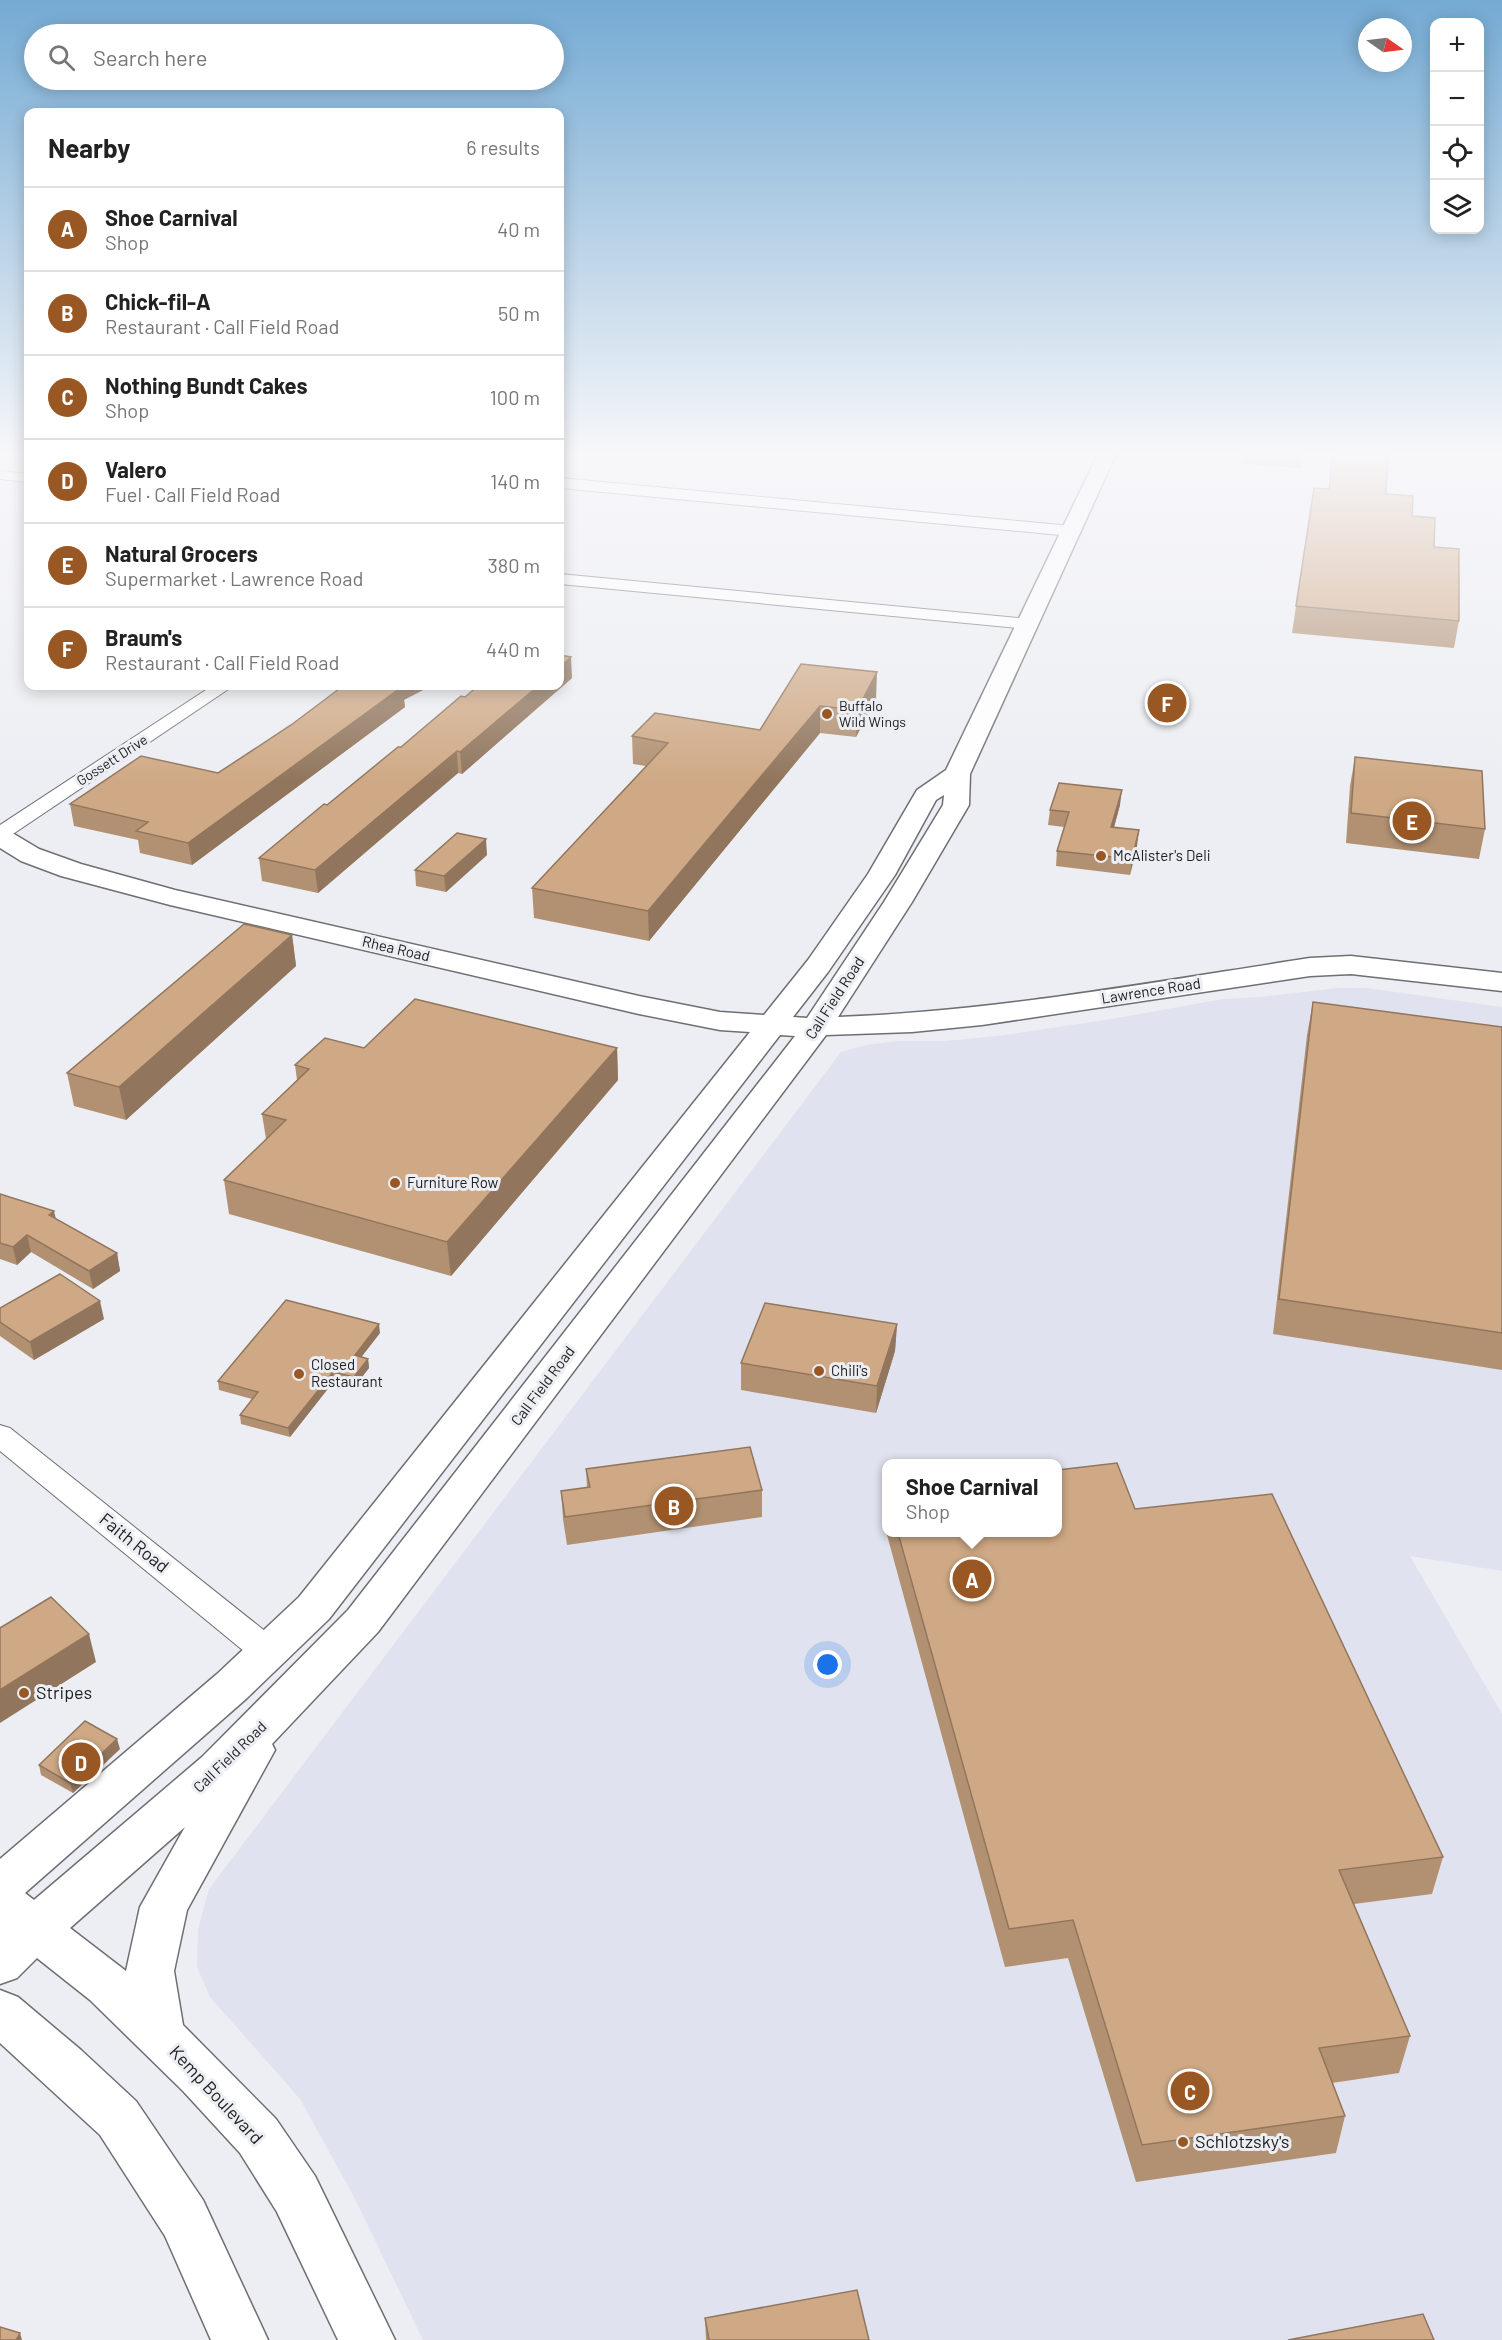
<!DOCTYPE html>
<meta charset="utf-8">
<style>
:root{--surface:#fff;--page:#f6f6f6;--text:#222;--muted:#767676;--line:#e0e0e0;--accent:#995724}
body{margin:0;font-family:Barlow,sans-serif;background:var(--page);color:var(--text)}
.controls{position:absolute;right:18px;top:18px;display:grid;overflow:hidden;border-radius:12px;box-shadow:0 3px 15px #0003}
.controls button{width:54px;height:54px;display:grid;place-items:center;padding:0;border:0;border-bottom:2px solid var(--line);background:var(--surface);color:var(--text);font:30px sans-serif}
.compass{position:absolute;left:1358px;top:18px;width:54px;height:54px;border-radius:50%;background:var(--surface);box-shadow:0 3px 15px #0003;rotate:104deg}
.you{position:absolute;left:828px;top:1665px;width:21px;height:21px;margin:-15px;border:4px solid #fff;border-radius:50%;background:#1a73e8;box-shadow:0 0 0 9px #1a73e833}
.badge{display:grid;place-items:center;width:39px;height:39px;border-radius:50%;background:var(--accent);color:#fff;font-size:20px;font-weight:700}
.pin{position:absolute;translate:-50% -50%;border:3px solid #fff;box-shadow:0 2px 6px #0006}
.popup{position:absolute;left:882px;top:1459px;width:180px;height:78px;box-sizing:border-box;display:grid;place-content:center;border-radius:12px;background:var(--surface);filter:drop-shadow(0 2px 4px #0005);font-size:20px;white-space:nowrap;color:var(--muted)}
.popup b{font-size:22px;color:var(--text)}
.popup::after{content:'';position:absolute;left:50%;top:100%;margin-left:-12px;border:12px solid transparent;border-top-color:var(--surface)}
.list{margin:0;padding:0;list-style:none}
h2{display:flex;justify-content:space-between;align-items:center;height:78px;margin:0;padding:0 24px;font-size:26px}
h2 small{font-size:20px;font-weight:400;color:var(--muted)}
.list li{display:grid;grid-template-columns:39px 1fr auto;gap:18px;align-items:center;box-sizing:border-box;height:84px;padding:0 24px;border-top:2px solid var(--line)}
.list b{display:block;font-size:22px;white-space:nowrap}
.list p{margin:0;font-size:20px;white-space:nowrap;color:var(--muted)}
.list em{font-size:20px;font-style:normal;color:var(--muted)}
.icon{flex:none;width:33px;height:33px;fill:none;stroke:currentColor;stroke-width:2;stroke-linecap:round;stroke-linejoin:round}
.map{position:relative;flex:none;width:1502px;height:2340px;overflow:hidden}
.search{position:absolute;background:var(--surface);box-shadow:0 3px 15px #0003;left:24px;top:24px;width:540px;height:66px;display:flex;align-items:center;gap:15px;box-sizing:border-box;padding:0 21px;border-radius:33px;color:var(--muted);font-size:22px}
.panel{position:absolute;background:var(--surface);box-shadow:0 3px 15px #0003;left:24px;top:108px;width:540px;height:582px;border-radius:12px}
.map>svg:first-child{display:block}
</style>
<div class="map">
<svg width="1502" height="2340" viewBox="0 0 1502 2340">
<rect width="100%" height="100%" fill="#edeef3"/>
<!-- built -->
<path fill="#e0e3ef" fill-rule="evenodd" d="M 1337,988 L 1367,988 L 1502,1007 L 1502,1571 L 1410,1556 L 1502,1714 L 1502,2340 L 423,2340 L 354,2197 L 300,2099 L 210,1997 L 197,1967 L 198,1929 L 209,1889 L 841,1052 L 866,1045 L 898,1041 L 946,1041 L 1005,1035 L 1111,1019 L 1223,999 L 1260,997 ZM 886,1464 L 1058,1464 L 1058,1532 L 886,1532 Z"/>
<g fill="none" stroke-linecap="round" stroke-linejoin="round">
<defs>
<g id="street">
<polygon points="0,471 28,474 28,482 0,479"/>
<polygon points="560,478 1071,526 1079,531 1071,536 560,488"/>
<polygon points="560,574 1029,619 1035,620 1038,624 1035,628 1029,629 560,584"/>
<polygon points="212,686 233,686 7,838 0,840 0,825"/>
<polygon points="0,1425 10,1428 280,1643 284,1652 280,1661 268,1664 256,1661 0,1451"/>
</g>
<g id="secondary">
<path d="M 1098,454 L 1116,454 L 970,774 L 969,805 L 912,902 L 838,1017 C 997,1011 1153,982 1310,958 L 1351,956 L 1502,973 L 1502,991 L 1351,974 L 1310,976 L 982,1025 L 912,1032 L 826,1035 L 378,1632 L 272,1744 L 275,1750 L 187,1910 L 174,1971 L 183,2025 L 276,2119 L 315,2176 L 395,2340 L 338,2340 L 277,2212 L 240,2153 L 183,2091 L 90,2000 L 37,1958 L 17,1978 L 0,1984 L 0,1859 L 217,1674 L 299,1597 L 750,1032 L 720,1030 L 639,1014 L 170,905 L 61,876 L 21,861 L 0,848 L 0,829 L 9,831 L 39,849 L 81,864 L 175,890 L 639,996 L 720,1012 L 764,1015 L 808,960 L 868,874 L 917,790 L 946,770 ZM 944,795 L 943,805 L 884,902 L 807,1018 L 793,1017 L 828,972 L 895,875 L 936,800 ZM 780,1035 L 795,1036 L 348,1610 L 202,1757 L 34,1900 L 25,1893 L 247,1698 L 329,1619 ZM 185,1827 L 140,1907 L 126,1971 L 70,1928 Z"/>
<polygon points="0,1990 18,1997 81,2050 136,2101 203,2200 268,2340 211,2340 165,2236 100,2135 0,2043"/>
</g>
</defs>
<!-- street casing -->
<use href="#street" stroke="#6e6f73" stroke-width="2"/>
<!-- secondary casing -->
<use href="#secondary" stroke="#6e6f73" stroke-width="3"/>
<!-- street -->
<use href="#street" fill="#fff" fill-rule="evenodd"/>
<!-- secondary -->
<use href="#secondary" fill="#fff" fill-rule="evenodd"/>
</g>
<!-- wall -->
<g fill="#b29172">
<polygon points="1243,454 1304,454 1301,468 1241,464"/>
<polygon points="1314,488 1386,494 1434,547 1459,621 1454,648 1292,633"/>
<polygon points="801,664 876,699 856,737 820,733 649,941 534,918 532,888 646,766 633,764 632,736 760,730"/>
<polygon points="572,678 462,774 458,773 318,893 262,881 259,858 465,697"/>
<polygon points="404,700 405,707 192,865 140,853 138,840 74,826 70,804 218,773"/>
<polygon points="1355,757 1485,829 1479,859 1346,843 1350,786"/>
<polygon points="1120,805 1114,827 1137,846 1130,875 1056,866 1057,851 1064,827 1048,825 1050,810"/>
<polygon points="487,855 446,892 416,886 415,870"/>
<polygon points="292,935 296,966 126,1120 74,1106 67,1073"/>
<polygon points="1313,1002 1502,1027 1502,1370 1273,1334 1307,1035"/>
<polygon points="364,1048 617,1048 618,1080 451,1276 229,1214 224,1180 266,1139 262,1114 297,1080 295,1065"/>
<polygon points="0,1194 56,1219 117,1253 120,1271 93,1289 31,1252 17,1265 0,1259"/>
<polygon points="0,1308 104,1319 34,1360 0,1336"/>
<polygon points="897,1324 895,1351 876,1413 741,1390 741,1363"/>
<polygon points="380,1333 361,1357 368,1359 369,1368 355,1386 334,1381 290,1437 241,1424 240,1415 252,1399 219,1390 218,1381"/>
<polygon points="586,1469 762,1490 762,1517 567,1545 563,1519 561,1491 587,1488"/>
<polygon points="886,1488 886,1533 1058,1533 1135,1509 1443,1857 1432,1894 1354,1904 1410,2036 1399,2073 1332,2083 1345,2116 1336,2153 1136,2182 1068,1958 1005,1967 884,1524"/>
<polygon points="120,1749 73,1793 41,1775 39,1765"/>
<polygon points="705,2318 869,2340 706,2340"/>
</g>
<!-- shaded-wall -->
<g fill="#91765d">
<polygon points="571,657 572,678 462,774 460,752 538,686 560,686 560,667"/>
<polygon points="877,672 876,699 856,737 857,710"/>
<polygon points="393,686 431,686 404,700 405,707 192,865 188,843"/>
<polygon points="820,706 820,733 649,941 648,911"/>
<polygon points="457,751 458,773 318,893 315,870"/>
<polygon points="1122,790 1120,805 1110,842 1111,827"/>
<polygon points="1139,830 1137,846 1130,875 1132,859"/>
<polygon points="486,839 487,855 446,892 444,876"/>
<polygon points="292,935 296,966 126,1120 119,1087"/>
<polygon points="617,1048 618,1080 451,1276 447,1242"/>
<polygon points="54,1211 58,1228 49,1215"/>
<polygon points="27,1235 31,1252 17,1265 13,1247"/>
<polygon points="117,1253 120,1271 93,1289 89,1271"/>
<polygon points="100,1301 104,1319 34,1360 30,1342"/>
<polygon points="379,1324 380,1333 356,1364 355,1355"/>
<polygon points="897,1324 895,1351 876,1413 877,1386"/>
<polygon points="368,1359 369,1368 355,1386 354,1377"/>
<polygon points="333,1372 334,1381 290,1437 288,1428"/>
<polygon points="89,1634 96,1662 0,1723 0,1690"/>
<polygon points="117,1739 120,1749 73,1793 70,1783"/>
<polygon points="20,2333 22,2340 16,2340"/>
</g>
<!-- building -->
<g fill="#cfa985" stroke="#91765d" stroke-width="1.5">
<polygon points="1333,454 1388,454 1386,494 1413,496 1412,516 1435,518 1434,547 1459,549 1459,621 1296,606 1314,488 1329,489"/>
<polygon points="560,655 571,657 560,667"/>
<polygon points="801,664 877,672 857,710 820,706 648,911 532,888 668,743 632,736 655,713 760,730"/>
<polygon points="343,686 403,686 188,843 136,831 148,822 70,804 141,756 218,773 291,725"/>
<polygon points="478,686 538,686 460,752 457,751 315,870 259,858 324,804 327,805 398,747 401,747 461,696 465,697"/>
<polygon points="1355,757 1482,771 1485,829 1351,813"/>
<polygon points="1059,783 1122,790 1111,827 1139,830 1132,859 1057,851 1069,812 1050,810"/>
<polygon points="457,833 486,839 444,876 415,870"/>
<polygon points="244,924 292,935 119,1087 67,1073"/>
<polygon points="415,999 617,1048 447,1242 224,1180 286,1120 262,1114 309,1069 295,1065 325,1038 364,1048"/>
<polygon points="1313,1002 1502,1027 1502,1333 1279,1299"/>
<polygon points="0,1194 54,1211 49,1215 117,1253 89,1271 27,1235 13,1247 0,1243"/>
<polygon points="60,1274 100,1301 30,1342 0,1322 0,1308"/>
<polygon points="286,1300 379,1324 355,1355 368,1359 354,1377 333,1372 288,1428 240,1415 258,1392 218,1381"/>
<polygon points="765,1303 897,1324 877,1386 741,1363"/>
<polygon points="750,1447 762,1490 565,1517 561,1491 590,1487 586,1469"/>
<polygon points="1117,1463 1135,1509 1272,1494 1443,1857 1339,1870 1410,2036 1319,2048 1345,2116 1142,2145 1073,1920 1009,1929 898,1533 1058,1533 1058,1470"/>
<polygon points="51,1597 89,1634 0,1690 0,1628"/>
<polygon points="85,1721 117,1739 70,1783 39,1765"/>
<polygon points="857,2290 869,2340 709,2340 705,2318"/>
<polygon points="1423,2314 1434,2340 1288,2340"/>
<polygon points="0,2327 20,2333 16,2340 0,2340"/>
</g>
<!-- sky -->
<linearGradient id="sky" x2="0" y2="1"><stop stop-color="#74aad3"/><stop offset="0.58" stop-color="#f7f7fa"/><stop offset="1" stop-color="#f7f7fa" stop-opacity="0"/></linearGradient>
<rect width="1502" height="782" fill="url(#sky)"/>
<!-- markers -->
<g fill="#995724" stroke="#edeef3" stroke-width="2">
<circle cx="827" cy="714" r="6"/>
<circle cx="1101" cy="856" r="6"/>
<circle cx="395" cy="1183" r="6"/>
<circle cx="819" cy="1371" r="6"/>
<circle cx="299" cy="1374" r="6"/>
<circle cx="24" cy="1693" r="6"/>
<circle cx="1183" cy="2142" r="6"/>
</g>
<g text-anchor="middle" stroke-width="6" stroke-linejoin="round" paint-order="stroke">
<!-- far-poi labels -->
<g font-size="14" fill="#202022" stroke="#edeef3" text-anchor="start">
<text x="839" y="711">Buffalo<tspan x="839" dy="16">Wild Wings</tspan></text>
</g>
<!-- far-street labels -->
<g font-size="14" fill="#202022" stroke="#edeef3">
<text transform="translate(112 760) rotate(-33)" y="5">Gossett Drive</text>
</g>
<!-- poi labels -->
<g font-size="15" fill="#202022" stroke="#edeef3" text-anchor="start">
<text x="1113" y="861">McAlister's Deli</text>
<text x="407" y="1188">Furniture Row</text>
<text x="311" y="1370">Closed<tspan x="311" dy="17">Restaurant</tspan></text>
<text x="831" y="1376">Chili's</text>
</g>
<!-- street labels -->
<g font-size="15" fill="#202022" stroke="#edeef3">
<text transform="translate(396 949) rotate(13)" y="5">Rhea Road</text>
<text transform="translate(1151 991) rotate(-9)" y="5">Lawrence Road</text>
<text transform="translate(835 998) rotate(-57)" y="5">Call Field Road</text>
<text transform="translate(543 1386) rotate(-53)" y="5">Call Field Road</text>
<text transform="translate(230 1757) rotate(-44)" y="5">Call Field Road</text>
</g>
<!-- near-street labels -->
<g font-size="18" fill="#202022" stroke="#edeef3">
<text transform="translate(134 1543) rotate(39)" y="6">Faith Road</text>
<text transform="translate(216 2095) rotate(47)" y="6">Kemp Boulevard</text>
</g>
<!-- near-poi labels -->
<g font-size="18" fill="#202022" stroke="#edeef3" text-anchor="start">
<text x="36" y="1699">Stripes</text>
<text x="1195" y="2148">Schlotzsky's</text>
</g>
</g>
</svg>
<div class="controls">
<button>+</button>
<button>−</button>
<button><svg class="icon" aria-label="locate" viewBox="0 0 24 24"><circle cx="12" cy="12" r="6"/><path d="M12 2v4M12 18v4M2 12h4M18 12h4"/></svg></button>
<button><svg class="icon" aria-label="layers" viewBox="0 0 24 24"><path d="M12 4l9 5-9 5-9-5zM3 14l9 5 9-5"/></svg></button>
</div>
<svg class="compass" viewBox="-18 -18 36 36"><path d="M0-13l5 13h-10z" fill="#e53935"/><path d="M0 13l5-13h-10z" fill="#767676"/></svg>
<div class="you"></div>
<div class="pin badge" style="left:972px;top:1579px">A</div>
<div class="popup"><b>Shoe Carnival</b>Shop</div>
<div class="pin badge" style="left:674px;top:1506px">B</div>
<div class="pin badge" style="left:1190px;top:2091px">C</div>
<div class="pin badge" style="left:81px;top:1762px">D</div>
<div class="pin badge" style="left:1412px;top:821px">E</div>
<div class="pin badge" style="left:1167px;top:703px">F</div>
<div class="search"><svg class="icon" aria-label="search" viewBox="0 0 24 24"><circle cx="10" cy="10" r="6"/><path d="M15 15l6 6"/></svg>Search here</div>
<section class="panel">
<h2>Nearby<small>6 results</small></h2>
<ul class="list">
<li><span class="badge">A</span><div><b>Shoe Carnival</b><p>Shop</p></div><em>40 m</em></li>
<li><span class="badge">B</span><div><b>Chick-fil-A</b><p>Restaurant · Call Field Road</p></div><em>50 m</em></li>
<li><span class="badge">C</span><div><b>Nothing Bundt Cakes</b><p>Shop</p></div><em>100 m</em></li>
<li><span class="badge">D</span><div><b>Valero</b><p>Fuel · Call Field Road</p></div><em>140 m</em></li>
<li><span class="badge">E</span><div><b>Natural Grocers</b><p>Supermarket · Lawrence Road</p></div><em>380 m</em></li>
<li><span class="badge">F</span><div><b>Braum's</b><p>Restaurant · Call Field Road</p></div><em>440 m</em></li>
</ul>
</section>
</div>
